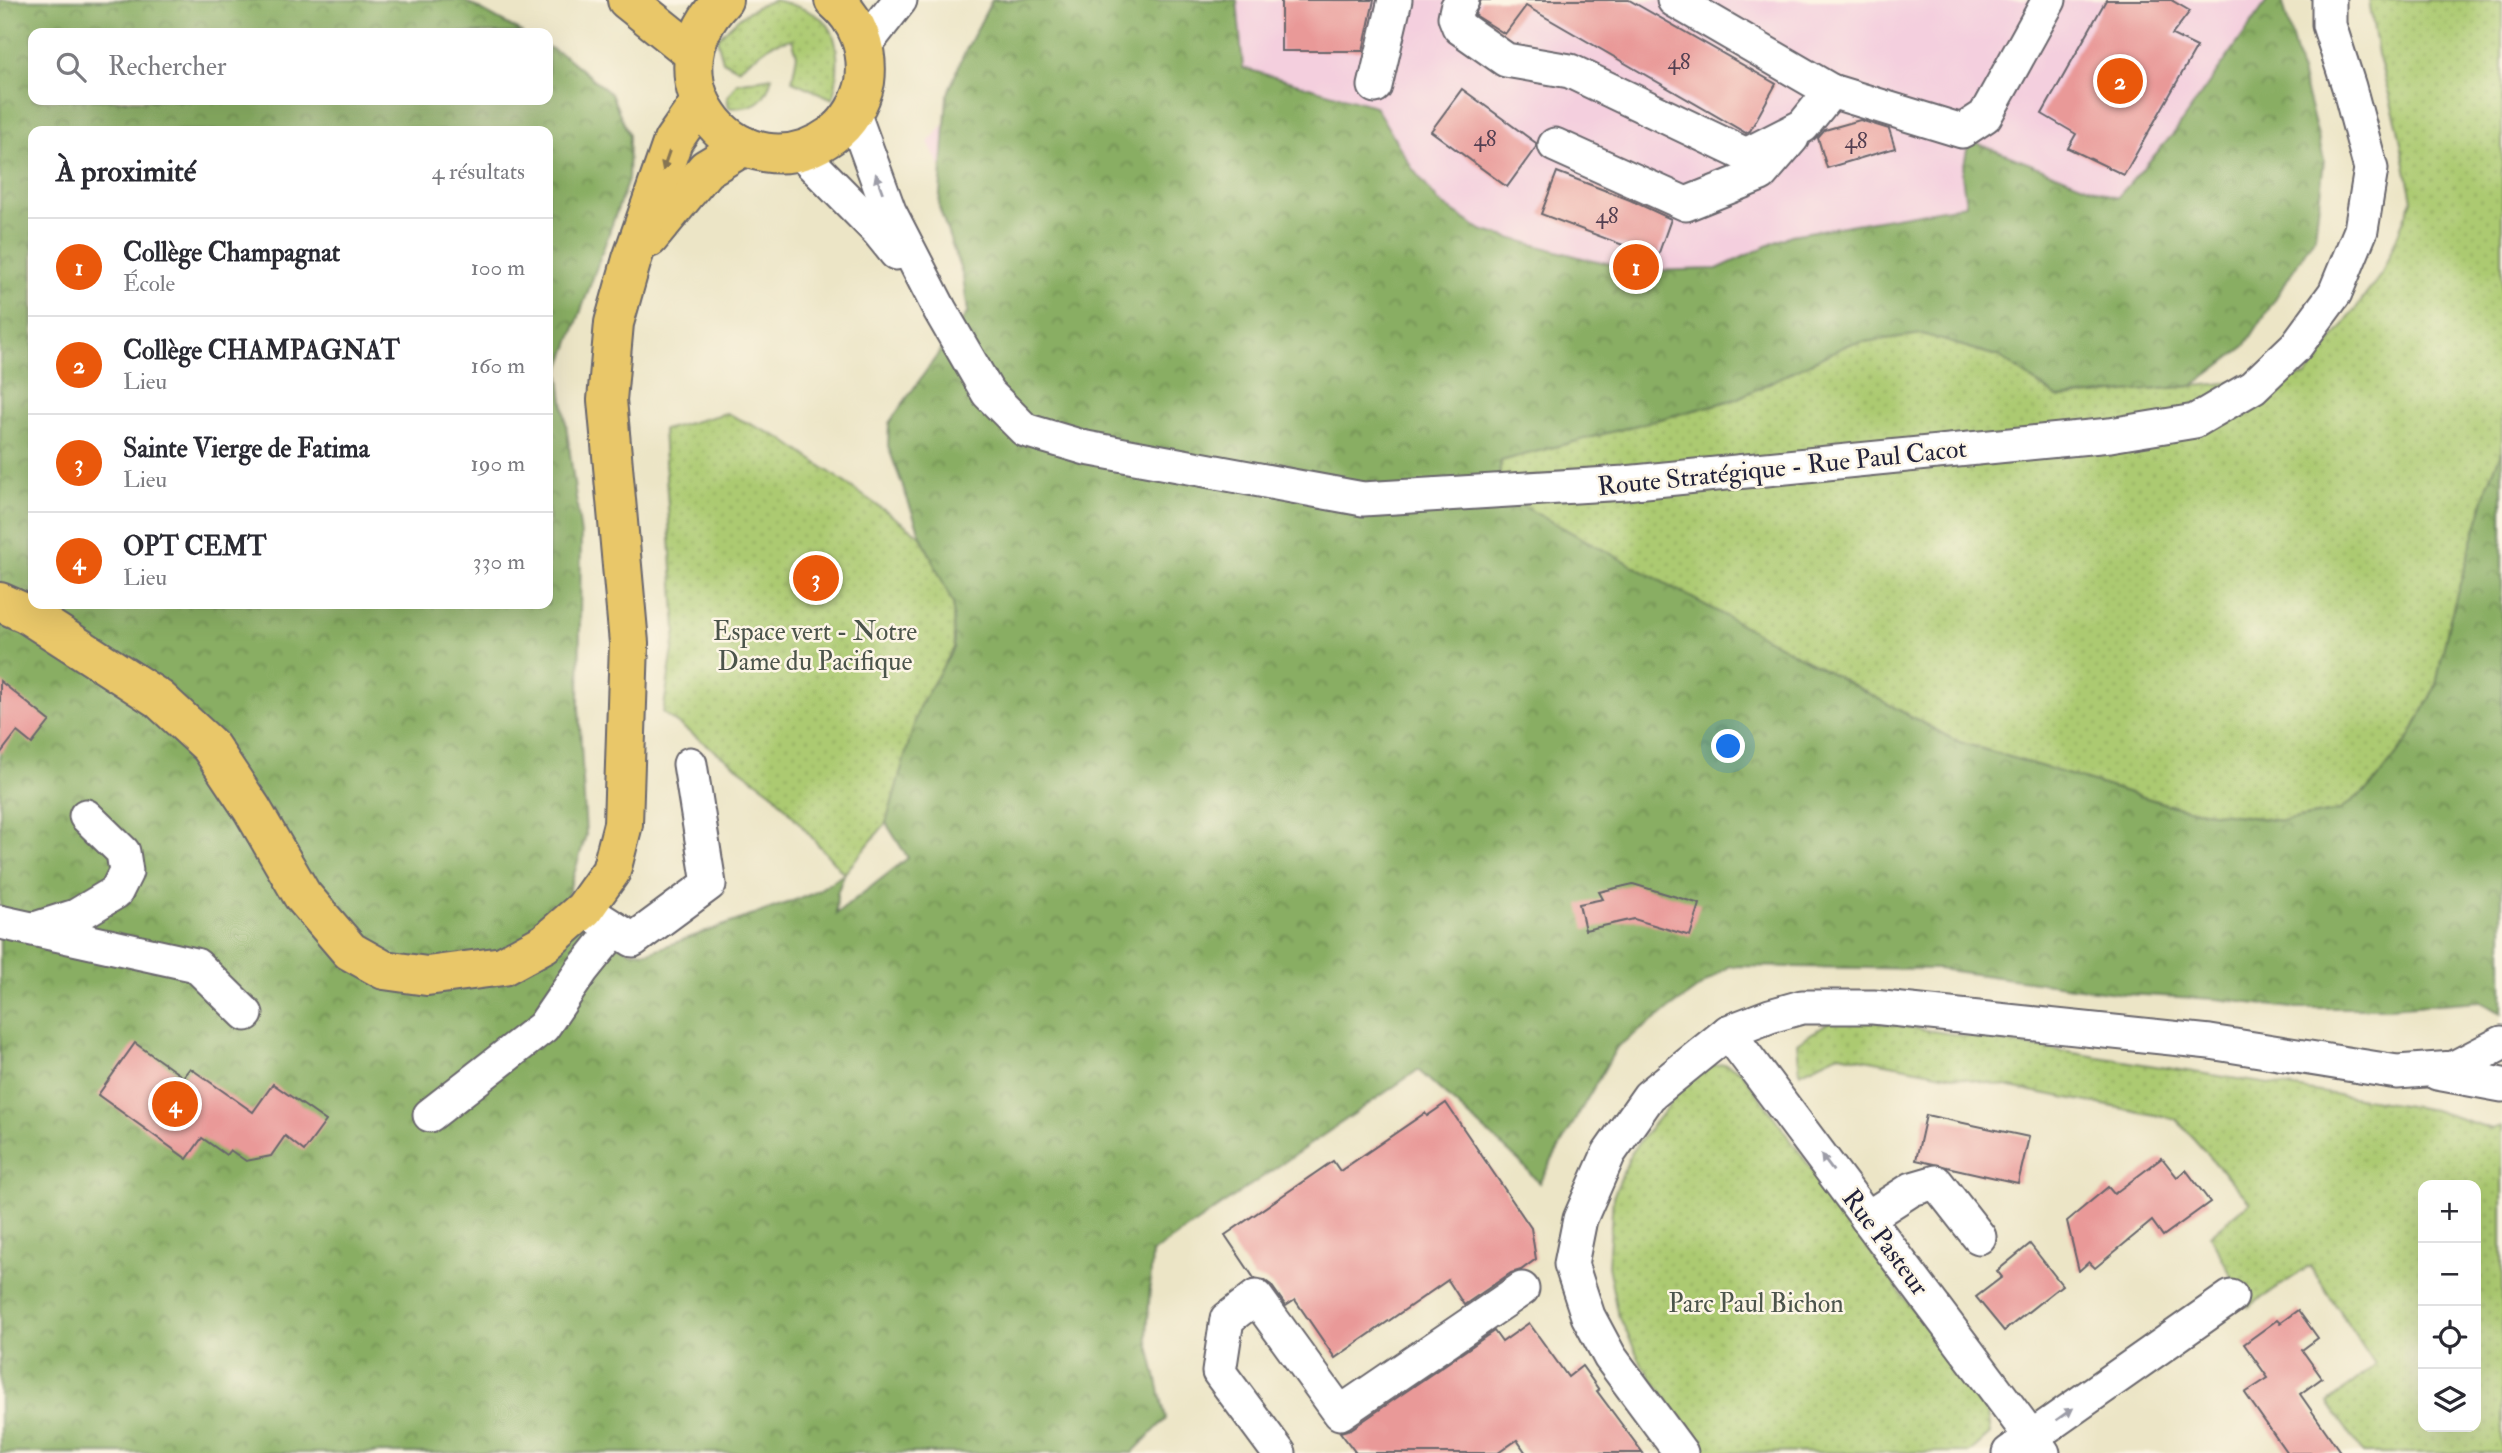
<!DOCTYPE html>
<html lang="fr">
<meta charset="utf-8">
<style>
:root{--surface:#fff;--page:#f7f7f7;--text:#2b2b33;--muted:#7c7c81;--line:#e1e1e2;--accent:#ea580c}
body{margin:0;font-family:"IM FELL Double Pica",serif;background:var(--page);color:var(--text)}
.controls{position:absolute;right:21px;bottom:21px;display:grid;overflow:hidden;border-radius:14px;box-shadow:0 7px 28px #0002}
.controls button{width:63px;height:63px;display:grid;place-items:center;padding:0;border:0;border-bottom:2px solid var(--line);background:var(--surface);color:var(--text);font:35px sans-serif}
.you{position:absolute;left:1729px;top:747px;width:24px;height:24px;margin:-18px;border:5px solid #fff;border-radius:50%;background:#1a73e8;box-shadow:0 0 0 10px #1a73e833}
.badge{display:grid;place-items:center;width:46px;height:46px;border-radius:50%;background:var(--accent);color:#fff;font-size:23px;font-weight:700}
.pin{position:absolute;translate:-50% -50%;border:4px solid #fff;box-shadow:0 2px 7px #0006}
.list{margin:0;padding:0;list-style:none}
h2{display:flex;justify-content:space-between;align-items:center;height:91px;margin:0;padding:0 28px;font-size:30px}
h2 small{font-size:23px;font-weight:400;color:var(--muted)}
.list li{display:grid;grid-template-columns:46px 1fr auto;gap:21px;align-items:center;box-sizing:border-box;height:98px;padding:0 28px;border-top:2px solid var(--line)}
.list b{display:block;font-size:26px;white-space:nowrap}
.list p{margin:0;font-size:23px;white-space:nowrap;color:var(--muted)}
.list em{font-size:23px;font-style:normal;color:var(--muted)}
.icon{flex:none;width:38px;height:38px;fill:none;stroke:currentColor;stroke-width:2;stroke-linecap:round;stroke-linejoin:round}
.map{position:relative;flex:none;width:2502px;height:1453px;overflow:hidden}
.search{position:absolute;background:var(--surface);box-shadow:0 7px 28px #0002;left:28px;top:28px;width:525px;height:77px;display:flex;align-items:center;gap:18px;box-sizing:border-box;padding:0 24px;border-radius:14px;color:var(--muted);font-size:26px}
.panel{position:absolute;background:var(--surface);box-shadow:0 7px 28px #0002;left:28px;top:126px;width:525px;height:483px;border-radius:14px}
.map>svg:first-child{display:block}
</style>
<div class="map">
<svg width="2502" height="1453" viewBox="0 0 2502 1453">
<defs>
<pattern id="green-dots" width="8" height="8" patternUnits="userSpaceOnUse" patternTransform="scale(1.75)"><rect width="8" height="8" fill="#acca71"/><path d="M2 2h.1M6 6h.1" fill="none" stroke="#94ad63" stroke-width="1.8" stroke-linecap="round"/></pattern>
<pattern id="forest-crowns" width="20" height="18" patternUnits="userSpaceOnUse" patternTransform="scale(1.75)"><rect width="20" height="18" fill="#89ae63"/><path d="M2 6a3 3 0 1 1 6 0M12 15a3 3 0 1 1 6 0" fill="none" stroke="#708d53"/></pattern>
</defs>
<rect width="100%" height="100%" fill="#fcf5e5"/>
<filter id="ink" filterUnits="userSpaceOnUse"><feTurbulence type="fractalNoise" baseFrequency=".0143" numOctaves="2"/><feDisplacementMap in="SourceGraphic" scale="14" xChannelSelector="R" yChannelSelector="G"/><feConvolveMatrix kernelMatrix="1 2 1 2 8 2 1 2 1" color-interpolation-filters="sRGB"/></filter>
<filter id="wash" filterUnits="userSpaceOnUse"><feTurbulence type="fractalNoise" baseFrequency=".00686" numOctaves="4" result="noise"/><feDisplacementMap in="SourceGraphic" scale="28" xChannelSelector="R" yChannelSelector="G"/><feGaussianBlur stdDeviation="1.57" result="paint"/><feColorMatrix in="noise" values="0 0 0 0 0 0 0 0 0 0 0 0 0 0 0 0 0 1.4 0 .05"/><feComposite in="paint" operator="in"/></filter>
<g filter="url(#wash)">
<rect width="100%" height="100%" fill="#ece5c6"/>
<!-- built -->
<polygon fill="#f4cfde" points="1061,0 2282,0 2324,160 2315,236 2245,346 2192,386 972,231 928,142"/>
<!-- green -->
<g fill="url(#green-dots)" stroke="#677656" stroke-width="2" fill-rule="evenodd">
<path d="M 775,0 C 790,4 809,9 822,19 C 843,36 838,76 833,99 L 792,81 L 797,55 L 792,39 L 772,44 L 738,69 L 723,61 L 717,39 C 736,19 748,8 775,0 Z"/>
<polygon points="2369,0 2502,0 2502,450 2488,485 2436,685 2410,737 2374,784 2339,811 2282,821 2180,808 1956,741 1497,493 1501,461 1736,399 1849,344 1922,334 2000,357 2058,398 2306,376 2382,273 2412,200 2398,128 2378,54"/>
<path d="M 772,77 C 765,103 755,108 729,108 L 727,97 L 737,83 Z"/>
<polygon points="726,413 781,438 921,536 953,603 956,676 886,823 844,874 772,792 663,713 676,630 663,430"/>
<path d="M 1838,1016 L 2434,1110 L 2492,1129 L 2502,1126 L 2502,1453 L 2363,1453 L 2328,1403 L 2375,1365 L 2310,1266 L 2248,1307 L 2210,1235 L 2250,1202 L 2176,1119 L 1839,1054 L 1800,1073 L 1797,1043 ZM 2423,1185 L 2476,1185 L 2476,1427 L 2423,1427 Z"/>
<polygon points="1725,1064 1741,1071 1987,1413 1990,1434 1970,1452 1707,1453 1642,1365 1617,1312 1608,1266 1613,1197 1632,1151 1684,1086 1707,1066"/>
</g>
<!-- forest -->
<path fill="url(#forest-crowns)" stroke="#56684f" stroke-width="2" fill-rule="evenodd" d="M 0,0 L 463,0 L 523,33 L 33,33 L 33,100 L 548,100 L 548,47 L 565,56 L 611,94 L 629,135 L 628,180 L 559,372 L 581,535 L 579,708 L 586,835 L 567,897 L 590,931 L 631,951 L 649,952 L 812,894 L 844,874 L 837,894 L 836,914 L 908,858 L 886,823 L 919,707 L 954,648 L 953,604 L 921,536 L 888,446 L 889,423 L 968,312 L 963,277 L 939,207 L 944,140 L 947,96 L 962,58 L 992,0 L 1237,0 L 1243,68 L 1375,106 L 1412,168 L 1439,202 L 1481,230 L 1586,259 L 1648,271 L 1717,269 L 1791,235 L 1966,205 L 1962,174 L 1969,140 L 2117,198 L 2174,133 L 2268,0 L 2282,0 L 2324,160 L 2315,236 L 2245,346 L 2192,386 L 2058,398 L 2000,357 L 1922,334 L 1849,344 L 1736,399 L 1501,461 L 1497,492 L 1956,741 L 2180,808 L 2282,821 L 2339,811 L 2374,784 L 2410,737 L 2436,685 L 2449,622 L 2488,485 L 2502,450 L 2502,1013 L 2479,1001 L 2389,1008 L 2292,1008 L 2216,999 L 2124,994 L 1938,969 L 1729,966 L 1617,1047 L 1539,1183 L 1519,1161 L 1418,1070 L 1152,1253 L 1147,1337 L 1166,1419 L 1132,1453 L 0,1453 ZM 33,131 L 548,131 L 548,604 L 33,604 Z"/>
<g id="blocks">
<!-- building -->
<g fill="#e99998">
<polygon points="1281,0 1374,0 1363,51 1281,51"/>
<polygon points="1481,0 1629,0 1776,84 1750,131 1746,133 1526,6 1505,34 1475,15"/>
<polygon points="2106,0 2171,0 2190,11 2172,35 2197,47 2124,175 2068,148 2076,134 2042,114"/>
<polygon points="1462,89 1536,143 1536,147 1507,187 1431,131"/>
<polygon points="1860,120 1889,129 1895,148 1827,168 1818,138 1825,130"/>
<polygon points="1557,172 1630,200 1671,219 1657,258 1541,214"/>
<polygon points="0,681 50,721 32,744 17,732 0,754"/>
<polygon points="1633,884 1700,904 1690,936 1634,919 1585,930 1579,904 1603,899 1599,892"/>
<polygon points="135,1043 183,1077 190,1068 253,1112 273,1084 326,1121 304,1151 285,1136 271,1156 246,1161 230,1150 226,1155 202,1138 187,1159 98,1095"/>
<polygon points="1446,1103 1531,1228 1536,1259 1521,1270 1511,1273 1464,1305 1448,1280 1335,1358 1295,1300 1286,1306 1271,1285 1264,1280 1254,1278 1225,1235 1333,1161 1340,1171 1425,1113 1427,1116"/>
<polygon points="1926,1115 2029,1137 2018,1183 1916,1160"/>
<polygon points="2162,1158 2177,1177 2186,1170 2210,1202 2163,1236 2152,1221 2095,1268 2089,1262 2079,1271 2067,1221 2108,1187 2114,1194"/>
<polygon points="2030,1244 2062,1285 2004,1331 1976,1297 2002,1277 1997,1271"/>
<polygon points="2298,1310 2318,1338 2302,1350 2322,1378 2300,1394 2341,1453 2287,1453 2245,1393 2268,1378 2244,1344 2277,1320 2280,1323"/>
<polygon points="1529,1323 1568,1377 1582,1366 1599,1390 1597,1391 1643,1453 1526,1453 1517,1440 1498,1453 1356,1453 1340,1432 1351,1429 1494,1331 1502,1342"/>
</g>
</g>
</g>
<g filter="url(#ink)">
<use href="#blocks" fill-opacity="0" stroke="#69666c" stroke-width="2"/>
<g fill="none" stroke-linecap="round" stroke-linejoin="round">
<defs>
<g id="minor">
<polyline points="1462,0 1457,8 1455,17 1459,27 1506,60 1570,71 1746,155 1803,126 1831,91 1962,131 1985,116 2049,0"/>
<polyline points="1674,0 1831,91"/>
<polyline points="864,46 900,0"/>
<polyline points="1375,86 1395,0"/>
<polyline points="853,112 889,211 940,310 988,393 1025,430 1086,448 1363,499 1625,483 2110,435 2195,421 2253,387 2296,346 2335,293 2361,230 2371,169 2349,87 2329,25 2329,0"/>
<polyline points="1555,145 1686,204 1761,174 1792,138"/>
<polyline points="799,151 879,232 896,253"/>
<polyline points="584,909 633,940 709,884 690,764"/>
<polyline points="0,922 196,965 246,1014"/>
<polyline points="35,929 76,916 116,892 126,872 123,852 86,816"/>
<polyline points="1728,1032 2043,1453"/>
<polyline points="2437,1073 2502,1085"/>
<polyline points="430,1115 543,1027 582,970 615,929"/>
<polyline points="1867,1218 1912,1189 1936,1182 1979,1237"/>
<polyline points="1279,1453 1219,1372 1227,1319 1256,1297 1340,1413 1522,1289"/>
<polyline points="1681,1453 1610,1357 1588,1316 1571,1264 1580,1219 1609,1153 1649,1096 1728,1032 1770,1016 1802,1007 1873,1007 2210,1042 2397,1072 2454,1068 2502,1043"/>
<polyline points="2009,1453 2231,1297"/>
</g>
<g id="major">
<polyline points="627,0 693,53"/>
<path d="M 723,0 C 642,83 743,199 832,135 C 849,123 861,102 865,82 C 869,50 858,20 834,0"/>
<polyline points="649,238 706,169 744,146"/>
<polyline points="0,602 27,614 159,699 210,746 252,809 302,895 350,951 384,970 427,976 503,966 545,943 584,909 611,871 623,824 629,643 607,400 614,323 632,259 673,141 700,102"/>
</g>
</defs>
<!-- minor casing -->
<use href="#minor" stroke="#69666c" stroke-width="37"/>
<!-- major casing -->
<use href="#major" stroke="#69666c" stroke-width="42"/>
<!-- minor -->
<use href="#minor" stroke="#fff" stroke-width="33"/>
<!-- major -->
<use href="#major" stroke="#e9c769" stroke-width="38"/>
</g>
<!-- one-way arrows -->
<defs><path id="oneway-solid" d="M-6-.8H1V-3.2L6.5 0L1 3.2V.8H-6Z" transform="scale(1.75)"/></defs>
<use fill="#867452" href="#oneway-solid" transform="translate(666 161) rotate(109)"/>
<g fill="#9c9ca7">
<use href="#oneway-solid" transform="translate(879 183) rotate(-110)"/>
<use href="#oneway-solid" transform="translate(1827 1163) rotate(-127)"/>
<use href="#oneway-solid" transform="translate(2065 1414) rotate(-35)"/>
</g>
</g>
<g text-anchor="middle" stroke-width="5" stroke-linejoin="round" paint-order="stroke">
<!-- number labels -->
<g font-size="23" fill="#544052">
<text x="1679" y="69">48</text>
<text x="1485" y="146">48</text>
<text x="1856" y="148">48</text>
<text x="1607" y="223">48</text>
</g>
<!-- street labels -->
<g font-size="26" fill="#22223b" stroke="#fcf5e5">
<text transform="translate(1782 467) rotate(-6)" y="9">Route Stratégique - Rue Paul Cacot</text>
<text transform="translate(1886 1242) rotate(53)" y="9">Rue Pasteur</text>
</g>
<!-- park labels -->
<g font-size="26" fill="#4b544b" stroke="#fcf5e5">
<text x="815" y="640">Espace vert - Notre<tspan x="815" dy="30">Dame du Pacifique</tspan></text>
<text x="1756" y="1312">Parc Paul Bichon</text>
</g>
</g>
</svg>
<div class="controls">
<button>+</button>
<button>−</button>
<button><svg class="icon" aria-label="locate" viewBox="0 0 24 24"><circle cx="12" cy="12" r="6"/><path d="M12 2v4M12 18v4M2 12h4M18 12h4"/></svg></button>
<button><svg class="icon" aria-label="layers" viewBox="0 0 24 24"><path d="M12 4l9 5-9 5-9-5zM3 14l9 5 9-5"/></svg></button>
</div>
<div class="you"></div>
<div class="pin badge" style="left:1636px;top:267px">1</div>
<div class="pin badge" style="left:2120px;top:81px">2</div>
<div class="pin badge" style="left:816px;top:578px">3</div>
<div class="pin badge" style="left:175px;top:1104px">4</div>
<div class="search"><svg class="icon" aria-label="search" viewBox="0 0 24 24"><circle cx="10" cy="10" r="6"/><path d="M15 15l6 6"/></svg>Rechercher</div>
<section class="panel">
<h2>À proximité<small>4 résultats</small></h2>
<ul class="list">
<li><span class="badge">1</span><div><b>Collège Champagnat</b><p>École</p></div><em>100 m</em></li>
<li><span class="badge">2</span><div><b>Collège CHAMPAGNAT</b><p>Lieu</p></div><em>160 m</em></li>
<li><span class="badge">3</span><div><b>Sainte Vierge de Fatima</b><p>Lieu</p></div><em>190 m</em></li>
<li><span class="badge">4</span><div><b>OPT CEMT</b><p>Lieu</p></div><em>330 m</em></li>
</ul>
</section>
</div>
